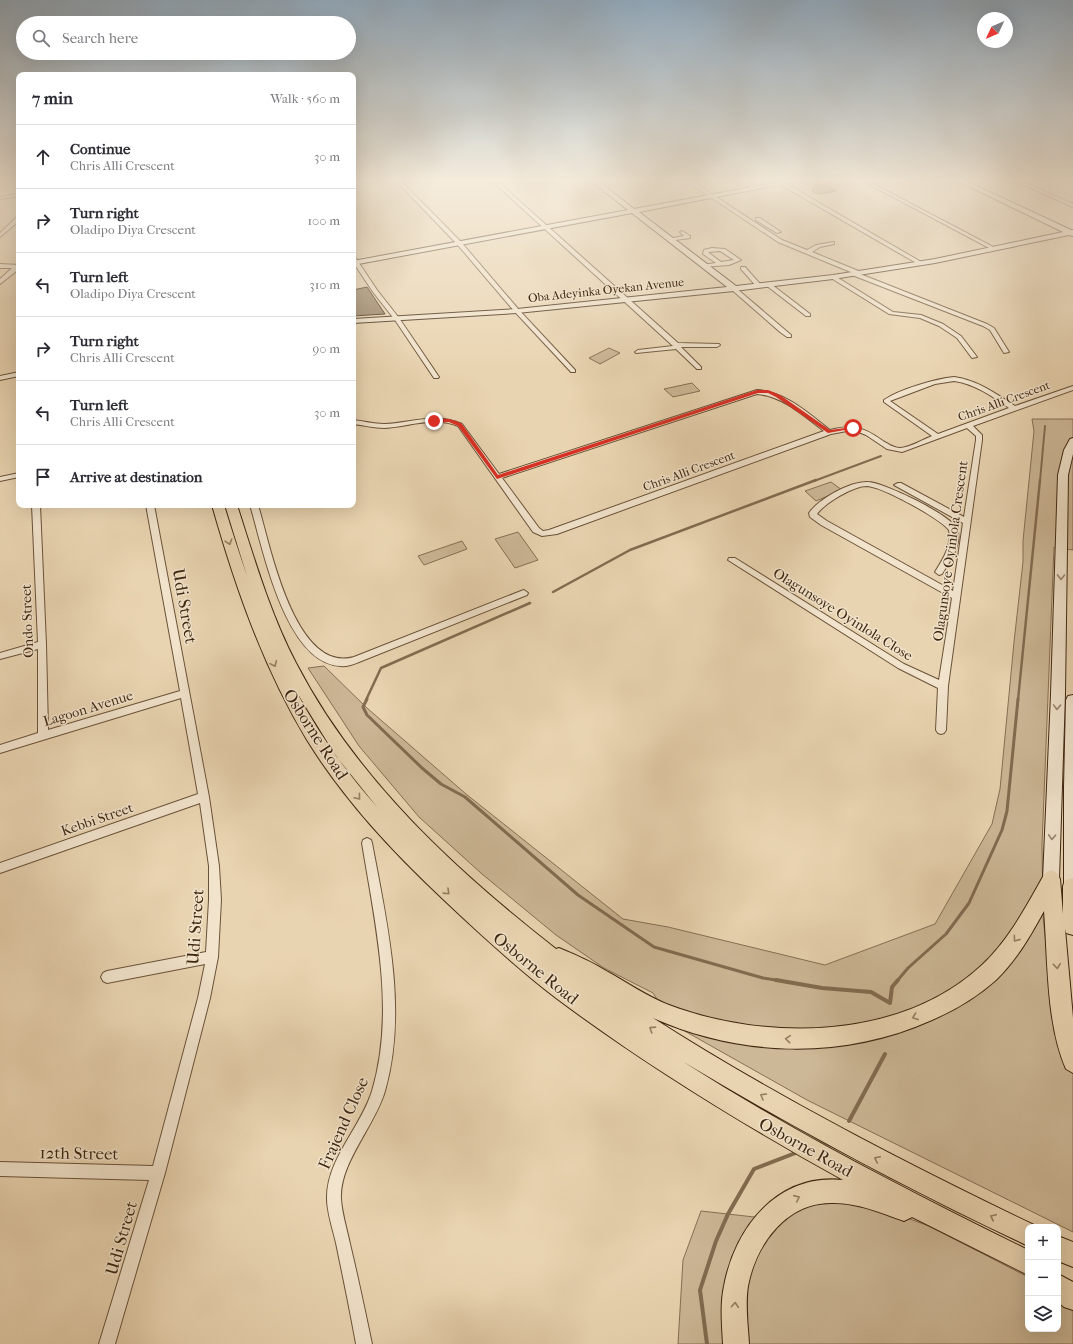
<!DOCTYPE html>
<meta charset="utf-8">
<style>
:root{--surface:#fff;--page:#f7f7f7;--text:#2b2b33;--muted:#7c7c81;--line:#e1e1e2}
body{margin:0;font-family:"IM FELL French Canon",serif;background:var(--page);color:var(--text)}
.controls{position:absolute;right:12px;bottom:12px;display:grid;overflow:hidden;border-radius:8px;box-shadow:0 4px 16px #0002}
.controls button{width:36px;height:36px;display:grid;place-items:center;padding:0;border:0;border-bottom:1px solid var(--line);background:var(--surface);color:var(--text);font:20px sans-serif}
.compass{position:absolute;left:977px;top:12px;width:36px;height:36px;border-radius:50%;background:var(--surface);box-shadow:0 4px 16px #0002;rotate:226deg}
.stop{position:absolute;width:12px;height:12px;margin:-9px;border:3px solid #d93025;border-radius:50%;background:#fff}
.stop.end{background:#d93025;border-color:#fff;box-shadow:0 1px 4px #0008}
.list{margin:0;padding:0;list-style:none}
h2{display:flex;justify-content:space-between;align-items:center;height:52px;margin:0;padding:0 16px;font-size:17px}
h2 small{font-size:13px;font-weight:400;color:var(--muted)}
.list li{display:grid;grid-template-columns:26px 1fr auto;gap:12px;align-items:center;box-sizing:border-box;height:64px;padding:0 16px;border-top:1px solid var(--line)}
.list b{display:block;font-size:15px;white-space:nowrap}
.list p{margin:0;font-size:13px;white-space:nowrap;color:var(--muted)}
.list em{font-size:13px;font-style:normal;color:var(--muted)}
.icon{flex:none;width:22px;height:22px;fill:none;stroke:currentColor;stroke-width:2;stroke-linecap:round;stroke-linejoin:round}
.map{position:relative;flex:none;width:1073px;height:1344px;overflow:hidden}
.search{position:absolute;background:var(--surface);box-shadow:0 4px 16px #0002;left:16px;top:16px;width:340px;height:44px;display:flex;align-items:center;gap:10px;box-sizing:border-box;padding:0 14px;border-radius:22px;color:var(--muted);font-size:15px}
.panel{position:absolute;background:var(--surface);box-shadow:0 4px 16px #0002;left:16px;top:72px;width:340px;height:436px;border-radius:8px}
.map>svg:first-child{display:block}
</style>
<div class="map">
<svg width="1073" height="1344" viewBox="0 0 1073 1344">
<rect width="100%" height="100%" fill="#e9d4b1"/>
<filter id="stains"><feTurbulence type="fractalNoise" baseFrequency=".005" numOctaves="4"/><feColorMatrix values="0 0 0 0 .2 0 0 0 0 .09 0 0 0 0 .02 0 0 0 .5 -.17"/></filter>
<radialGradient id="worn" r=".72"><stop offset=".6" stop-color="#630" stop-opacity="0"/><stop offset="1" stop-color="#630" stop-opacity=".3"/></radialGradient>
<!-- green -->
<g fill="#ccb796" stroke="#866f53">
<polygon points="609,348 620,353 600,364 589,358"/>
<polygon points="692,383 700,391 673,397 664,389"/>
<polygon points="1032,419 1073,419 1073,550 1054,547 1042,845 1043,916 1054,1020 1073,1027 1073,1232 807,1100 674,1025 653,993 604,968 556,935 482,874 419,817 359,746 308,668 324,666 367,708 466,794 623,919 668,927 825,965 935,924 992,824 1000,789 1014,642 1023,562 1023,541 1034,431"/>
<polygon points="831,482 842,490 816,501 805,491"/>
<polygon points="518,532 538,560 515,568 495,539"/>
<polygon points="462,541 467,549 424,565 418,556"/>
<polygon points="814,1199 855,1199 929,1226 1028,1277 1028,1329 1058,1329 1058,1293 1073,1303 1073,1344 678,1344 683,1260 701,1211 781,1220"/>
</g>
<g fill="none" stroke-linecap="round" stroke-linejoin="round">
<!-- stream-far3 -->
<g stroke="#826b50" stroke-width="2">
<polyline points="814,481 881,456"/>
<polyline points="1040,481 1045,426"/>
</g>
<!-- stream-far2 -->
<g stroke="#826b50" stroke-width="2.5">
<polyline points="553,592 630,550 816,480"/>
<polyline points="366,700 381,668 530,603"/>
<polyline points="1018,700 1040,480"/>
</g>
<!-- stream-far1 -->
<g stroke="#826b50" stroke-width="3">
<polyline points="367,699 363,707 367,715 422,768 441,784 465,797 578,895 654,947 763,978 782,981"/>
<polyline points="897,981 908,968 946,934 969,903 1002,830 1007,811 1018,699"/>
</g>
<!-- stream -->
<g stroke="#826b50" stroke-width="4">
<polyline points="776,980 822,988 871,992 890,1003 892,987 898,980"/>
<polyline points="849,1121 885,1054"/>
<polyline points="707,1344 700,1290 716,1241 728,1214 754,1169 798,1152"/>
</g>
</g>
<!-- building -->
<g fill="#978164" stroke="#3f2710">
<polygon points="815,185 825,185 836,191 821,194 816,193 812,191"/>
<polygon points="367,287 385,314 353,316 353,290"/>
</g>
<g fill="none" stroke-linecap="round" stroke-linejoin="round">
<defs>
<g id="street">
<polygon points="395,180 400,180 461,242 519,310 575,370 575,372 571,372 515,312 457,244"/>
<polygon points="491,180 496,180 678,343 719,344 720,345 717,347 681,347 701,367 701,369 697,369 676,349 636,353 635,352 638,350 673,346"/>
<polygon points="685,180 690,180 782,240 807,250 816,245 834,242 834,244 820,247 812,252 861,272 862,273 860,274 987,324 994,328 1009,352 1004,353 990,330 983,326 852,275 851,274 853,273 778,242"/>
<polygon points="740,180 745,180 757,189 753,190"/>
<polygon points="861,180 866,180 997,249 993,250"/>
<polygon points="1013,180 1019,180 1073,204 1073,207"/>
<polygon points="781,183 785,183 923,263 918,264 781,185"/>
<polygon points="19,194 19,196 0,199 0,197"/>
<polygon points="17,217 19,217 19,221 0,237 0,233"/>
<polygon points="758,218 760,218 781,232 777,233 756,220 756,218"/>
<polygon points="682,231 690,236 690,238 668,241 668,239 684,236 680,232"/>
<path d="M 712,248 L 725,249 L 741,260 L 729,265 L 702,267 L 702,265 L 716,263 L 703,254 L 704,250 ZM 720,251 L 734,260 L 721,262 L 709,253 L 708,252 Z"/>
<polygon points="353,256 355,257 377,290 399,318 439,377 438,378 434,378 395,320 373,292 353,262"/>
<polygon points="0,264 19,265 19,269 0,284 0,279 12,268 0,268"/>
<polygon points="741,267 745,267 761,285 761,287 757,287 741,269"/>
<polygon points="831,276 835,276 893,312 921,315 943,324 961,336 977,357 972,358 957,338 939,326 920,318 889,314 831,278"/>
<polygon points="767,284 771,284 810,314 810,316 806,316 767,286"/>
<polygon points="732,288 736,288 791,335 791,337 787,337 780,332 732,290"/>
<polygon points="19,372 19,376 0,380 0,376"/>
<path d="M 954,377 C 977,380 995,393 1015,406 L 1073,386 L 1073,390 L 973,426 L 982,435 L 982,440 L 948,686 L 946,730 L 944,733 L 941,734 L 938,733 L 936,730 L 938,688 L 898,668 L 728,560 L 729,558 L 735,558 L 904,664 L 939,680 L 952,598 L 821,525 L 810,517 L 809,513 C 819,499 850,481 868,482 C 883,482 951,515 957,529 C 963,543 949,563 942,574 L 939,575 L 935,572 C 943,559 952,546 949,530 C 939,518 883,487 867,486 C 853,486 825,503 817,514 L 827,521 L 953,591 L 963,523 L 894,485 L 898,483 L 901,483 L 964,517 L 976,440 L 976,436 L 967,428 L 902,452 L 887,449 L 866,435 L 856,431 L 847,431 L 831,434 L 557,534 L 542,536 L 533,532 L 458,426 C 434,416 408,427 384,428 C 374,428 363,425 353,424 L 353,420 C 363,421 374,424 384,424 C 411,423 437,412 462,424 L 499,474 L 757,390 C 786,392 808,413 830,430 C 854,424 863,427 883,441 C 888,444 894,448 900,448 C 909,448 924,439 932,436 L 884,402 L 884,400 C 900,389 935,379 954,377 ZM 954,381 C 975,384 992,396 1009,408 L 938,434 L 890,401 L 935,384 ZM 757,394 C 783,396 804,416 824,431 L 549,530 L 543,531 L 539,528 L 502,478 Z"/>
<polygon points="19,473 19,477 0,481 0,477"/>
<polygon points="32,505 40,505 46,644 48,730 180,691 146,505 154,505 209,797 219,866 221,900 218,957 210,998 165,1173 115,1344 99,1344 149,1180 0,1176 0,1162 153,1166 198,998 205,964 107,983 103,981 101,977 103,973 107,971 206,952 209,900 209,866 200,803 0,873 0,863 198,794 181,698 0,753 0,745 38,733 38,649 0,659 0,653 38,642"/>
<path d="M 250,505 L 258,505 C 270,544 294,674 354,657 L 521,591 L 524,590 L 528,593 L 527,595 L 359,662 C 354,664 347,667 341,666 C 285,664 263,548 250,505 Z"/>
<path d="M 367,838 L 371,840 L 372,843 C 387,923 408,1011 385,1091 C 375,1126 339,1163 341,1199 C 342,1214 347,1229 350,1244 C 358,1277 365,1311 372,1344 L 356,1344 C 350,1310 343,1277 336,1243 C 333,1230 327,1212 327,1199 C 326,1160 361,1127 372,1091 C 396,1011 375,923 362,843 L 363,840 Z"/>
</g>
<g id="secondary">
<polygon points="590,180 597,180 634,209 790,180 804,180 639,212 736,286 833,275 935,259 1063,232 956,180 964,180 1071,230 1073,230 1073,236 1069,235 935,263 833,279 734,291 517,313 353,323 353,319 517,309 727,287 632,213 353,265 353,261 628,210"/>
<polygon points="1073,438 1073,454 1068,475 1065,694 1059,879 1057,884 1051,887 1045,884 1043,879 1051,694 1058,475 1064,450 1070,439"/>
<polygon points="1073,695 1073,893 1072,894 1066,891 1064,886 1064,787 1066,700 1068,696"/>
</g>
<g id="primary">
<path d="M 212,505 L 224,505 C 231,529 239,552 247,576 L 225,505 L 237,505 C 254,558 270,613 296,663 C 356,779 455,870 556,949 L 559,948 C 576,955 592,962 608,972 C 628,983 648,997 669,1005 C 767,1042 902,1040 982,965 C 1009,940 1027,905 1045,873 L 1051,870 L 1057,873 L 1060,879 L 1063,914 L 1063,886 L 1065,880 L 1073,878 L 1073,935 L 1066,933 L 1065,929 L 1073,1018 L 1073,1073 L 1066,1069 C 1046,1024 1048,960 1044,911 C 1031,935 1016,961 996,980 C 977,997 955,1010 932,1020 C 843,1060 741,1057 653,1018 C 775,1096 905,1163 1036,1226 L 1037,1227 L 1028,1227 L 1028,1246 L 1020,1242 C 904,1187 792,1127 682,1061 C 793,1132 910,1192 1028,1250 L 1028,1275 L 912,1217 L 904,1221 C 881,1213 858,1203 834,1203 C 787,1201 756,1244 748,1286 C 745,1305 748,1325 749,1344 L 723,1344 C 722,1325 720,1305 724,1286 C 735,1227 778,1173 843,1180 C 744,1125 647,1066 556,998 C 517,968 480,934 444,900 C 393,852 344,800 307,740 C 263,667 235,586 212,505 ZM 296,691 L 336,756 L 377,807 C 346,772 318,733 296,691 Z"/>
<polygon points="1058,1236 1073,1242 1073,1267 1058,1261"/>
<polygon points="1058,1274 1073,1282 1073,1310 1064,1307 1058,1302"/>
</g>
</defs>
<!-- street casing -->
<use href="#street" stroke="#6a5238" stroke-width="2"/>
<!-- secondary casing -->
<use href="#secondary" stroke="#3f2710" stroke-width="2"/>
<!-- primary casing -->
<use href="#primary" stroke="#3f2710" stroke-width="2"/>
<!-- street -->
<use href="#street" fill="#f1e3cc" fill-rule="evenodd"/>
<!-- secondary -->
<use href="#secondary" fill="#f1e3cc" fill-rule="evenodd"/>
<!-- primary -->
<use href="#primary" fill="#e9d4b1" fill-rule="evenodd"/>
</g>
<!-- one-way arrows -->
<defs><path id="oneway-chevron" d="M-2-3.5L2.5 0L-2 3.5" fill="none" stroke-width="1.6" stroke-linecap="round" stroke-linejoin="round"/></defs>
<g stroke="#947e60">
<use href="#oneway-chevron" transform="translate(229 542) rotate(73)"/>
<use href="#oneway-chevron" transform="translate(274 664) rotate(66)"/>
<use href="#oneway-chevron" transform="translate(358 797) rotate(50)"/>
<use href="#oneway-chevron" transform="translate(447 892) rotate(44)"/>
<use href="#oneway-chevron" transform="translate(1016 939) rotate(126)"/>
<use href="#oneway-chevron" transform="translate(1057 966) rotate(84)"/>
<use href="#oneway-chevron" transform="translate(915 1017) rotate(160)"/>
<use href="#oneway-chevron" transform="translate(652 1029) rotate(-147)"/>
<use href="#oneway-chevron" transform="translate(788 1039) rotate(-175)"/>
<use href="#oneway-chevron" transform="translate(763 1096) rotate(-150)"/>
<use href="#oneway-chevron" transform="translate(877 1159) rotate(-154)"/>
<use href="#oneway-chevron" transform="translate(797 1198) rotate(-24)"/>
<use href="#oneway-chevron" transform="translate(993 1217) rotate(-155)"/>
<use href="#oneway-chevron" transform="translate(735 1305) rotate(-86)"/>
</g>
<g stroke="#98856e">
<use href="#oneway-chevron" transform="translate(1061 577) rotate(91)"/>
<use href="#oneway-chevron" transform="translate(1057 707) rotate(92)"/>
<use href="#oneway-chevron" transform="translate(1052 837) rotate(93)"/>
</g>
<!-- sky -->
<linearGradient id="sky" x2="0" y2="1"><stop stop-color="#91a9bc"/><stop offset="0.49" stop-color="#f5ecdc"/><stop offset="1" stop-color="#f5ecdc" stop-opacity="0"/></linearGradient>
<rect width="1073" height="368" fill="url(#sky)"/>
<!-- route -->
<path fill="#d93025" d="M 757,390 L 768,390 L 780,395 L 830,430 L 853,427 L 855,428 L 828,433 L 776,397 L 768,393 L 758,393 L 497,479 L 458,426 L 449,422 L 434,423 L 432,421 C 440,417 454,419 462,424 L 498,475 Z"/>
<g text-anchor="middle" stroke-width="3" stroke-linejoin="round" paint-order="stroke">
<!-- far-street labels -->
<g font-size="12" fill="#3f2710" stroke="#f1e3cc">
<text transform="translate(606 290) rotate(-6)" y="4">Oba Adeyinka Oyekan Avenue</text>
<text transform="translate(1004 401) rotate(-20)" y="4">Chris Alli Crescent</text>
<text transform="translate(689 471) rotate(-20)" y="4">Chris Alli Crescent</text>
</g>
<!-- street labels -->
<g font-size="14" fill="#3f2710" stroke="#f1e3cc">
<text transform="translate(950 551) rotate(-82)" y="5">Olagunsoye Oyinlola Crescent</text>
<text transform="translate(843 614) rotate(32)" y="5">Olagunsoye Oyinlola Close</text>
<text transform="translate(27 621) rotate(-92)" y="5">Ondo Street</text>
<text transform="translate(88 708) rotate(-17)" y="5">Lagoon Avenue</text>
<text transform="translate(97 819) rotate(-19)" y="5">Kebbi Street</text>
</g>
<!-- near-street labels -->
<g font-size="17" fill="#3f2710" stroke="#f1e3cc">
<text transform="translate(185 606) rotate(80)" y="6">Udi Street</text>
<text transform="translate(316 734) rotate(57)" y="6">Osborne Road</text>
<text transform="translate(195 927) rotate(-86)" y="6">Udi Street</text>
<text transform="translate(536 968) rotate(39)" y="6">Osborne Road</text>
<text transform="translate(343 1123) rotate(-66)" y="6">Frajend Close</text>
<text transform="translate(806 1147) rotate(29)" y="6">Osborne Road</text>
<text transform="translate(79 1153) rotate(1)" y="6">12th Street</text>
<text transform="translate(121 1238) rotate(-74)" y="6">Udi Street</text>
</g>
</g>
<rect width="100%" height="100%" filter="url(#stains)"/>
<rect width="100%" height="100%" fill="url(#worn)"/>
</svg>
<div class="controls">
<button>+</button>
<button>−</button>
<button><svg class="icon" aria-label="layers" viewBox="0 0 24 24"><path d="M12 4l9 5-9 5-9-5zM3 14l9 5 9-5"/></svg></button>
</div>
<svg class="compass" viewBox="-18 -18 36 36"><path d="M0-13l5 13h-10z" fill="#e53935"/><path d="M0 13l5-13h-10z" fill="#7c7c81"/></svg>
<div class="stop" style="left:853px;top:428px"></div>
<div class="stop end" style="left:434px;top:421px"></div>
<div class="search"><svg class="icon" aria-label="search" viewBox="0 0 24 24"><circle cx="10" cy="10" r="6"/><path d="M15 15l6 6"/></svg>Search here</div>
<section class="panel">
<h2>7 min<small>Walk · 560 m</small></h2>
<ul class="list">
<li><svg class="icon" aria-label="ahead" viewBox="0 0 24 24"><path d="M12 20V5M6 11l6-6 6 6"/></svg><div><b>Continue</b><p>Chris Alli Crescent</p></div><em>30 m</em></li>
<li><svg class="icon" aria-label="right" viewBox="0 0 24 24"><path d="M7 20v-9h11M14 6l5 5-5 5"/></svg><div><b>Turn right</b><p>Oladipo Diya Crescent</p></div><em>100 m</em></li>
<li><svg class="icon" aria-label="left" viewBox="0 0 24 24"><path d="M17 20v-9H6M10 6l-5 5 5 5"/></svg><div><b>Turn left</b><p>Oladipo Diya Crescent</p></div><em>310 m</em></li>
<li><svg class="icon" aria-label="right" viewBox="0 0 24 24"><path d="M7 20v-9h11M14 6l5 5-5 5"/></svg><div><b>Turn right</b><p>Chris Alli Crescent</p></div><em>90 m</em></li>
<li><svg class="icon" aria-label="left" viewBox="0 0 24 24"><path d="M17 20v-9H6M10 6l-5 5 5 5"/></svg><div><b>Turn left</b><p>Chris Alli Crescent</p></div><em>30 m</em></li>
<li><svg class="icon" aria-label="arrive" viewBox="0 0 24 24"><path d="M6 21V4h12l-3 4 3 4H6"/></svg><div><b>Arrive at destination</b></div></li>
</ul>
</section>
</div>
